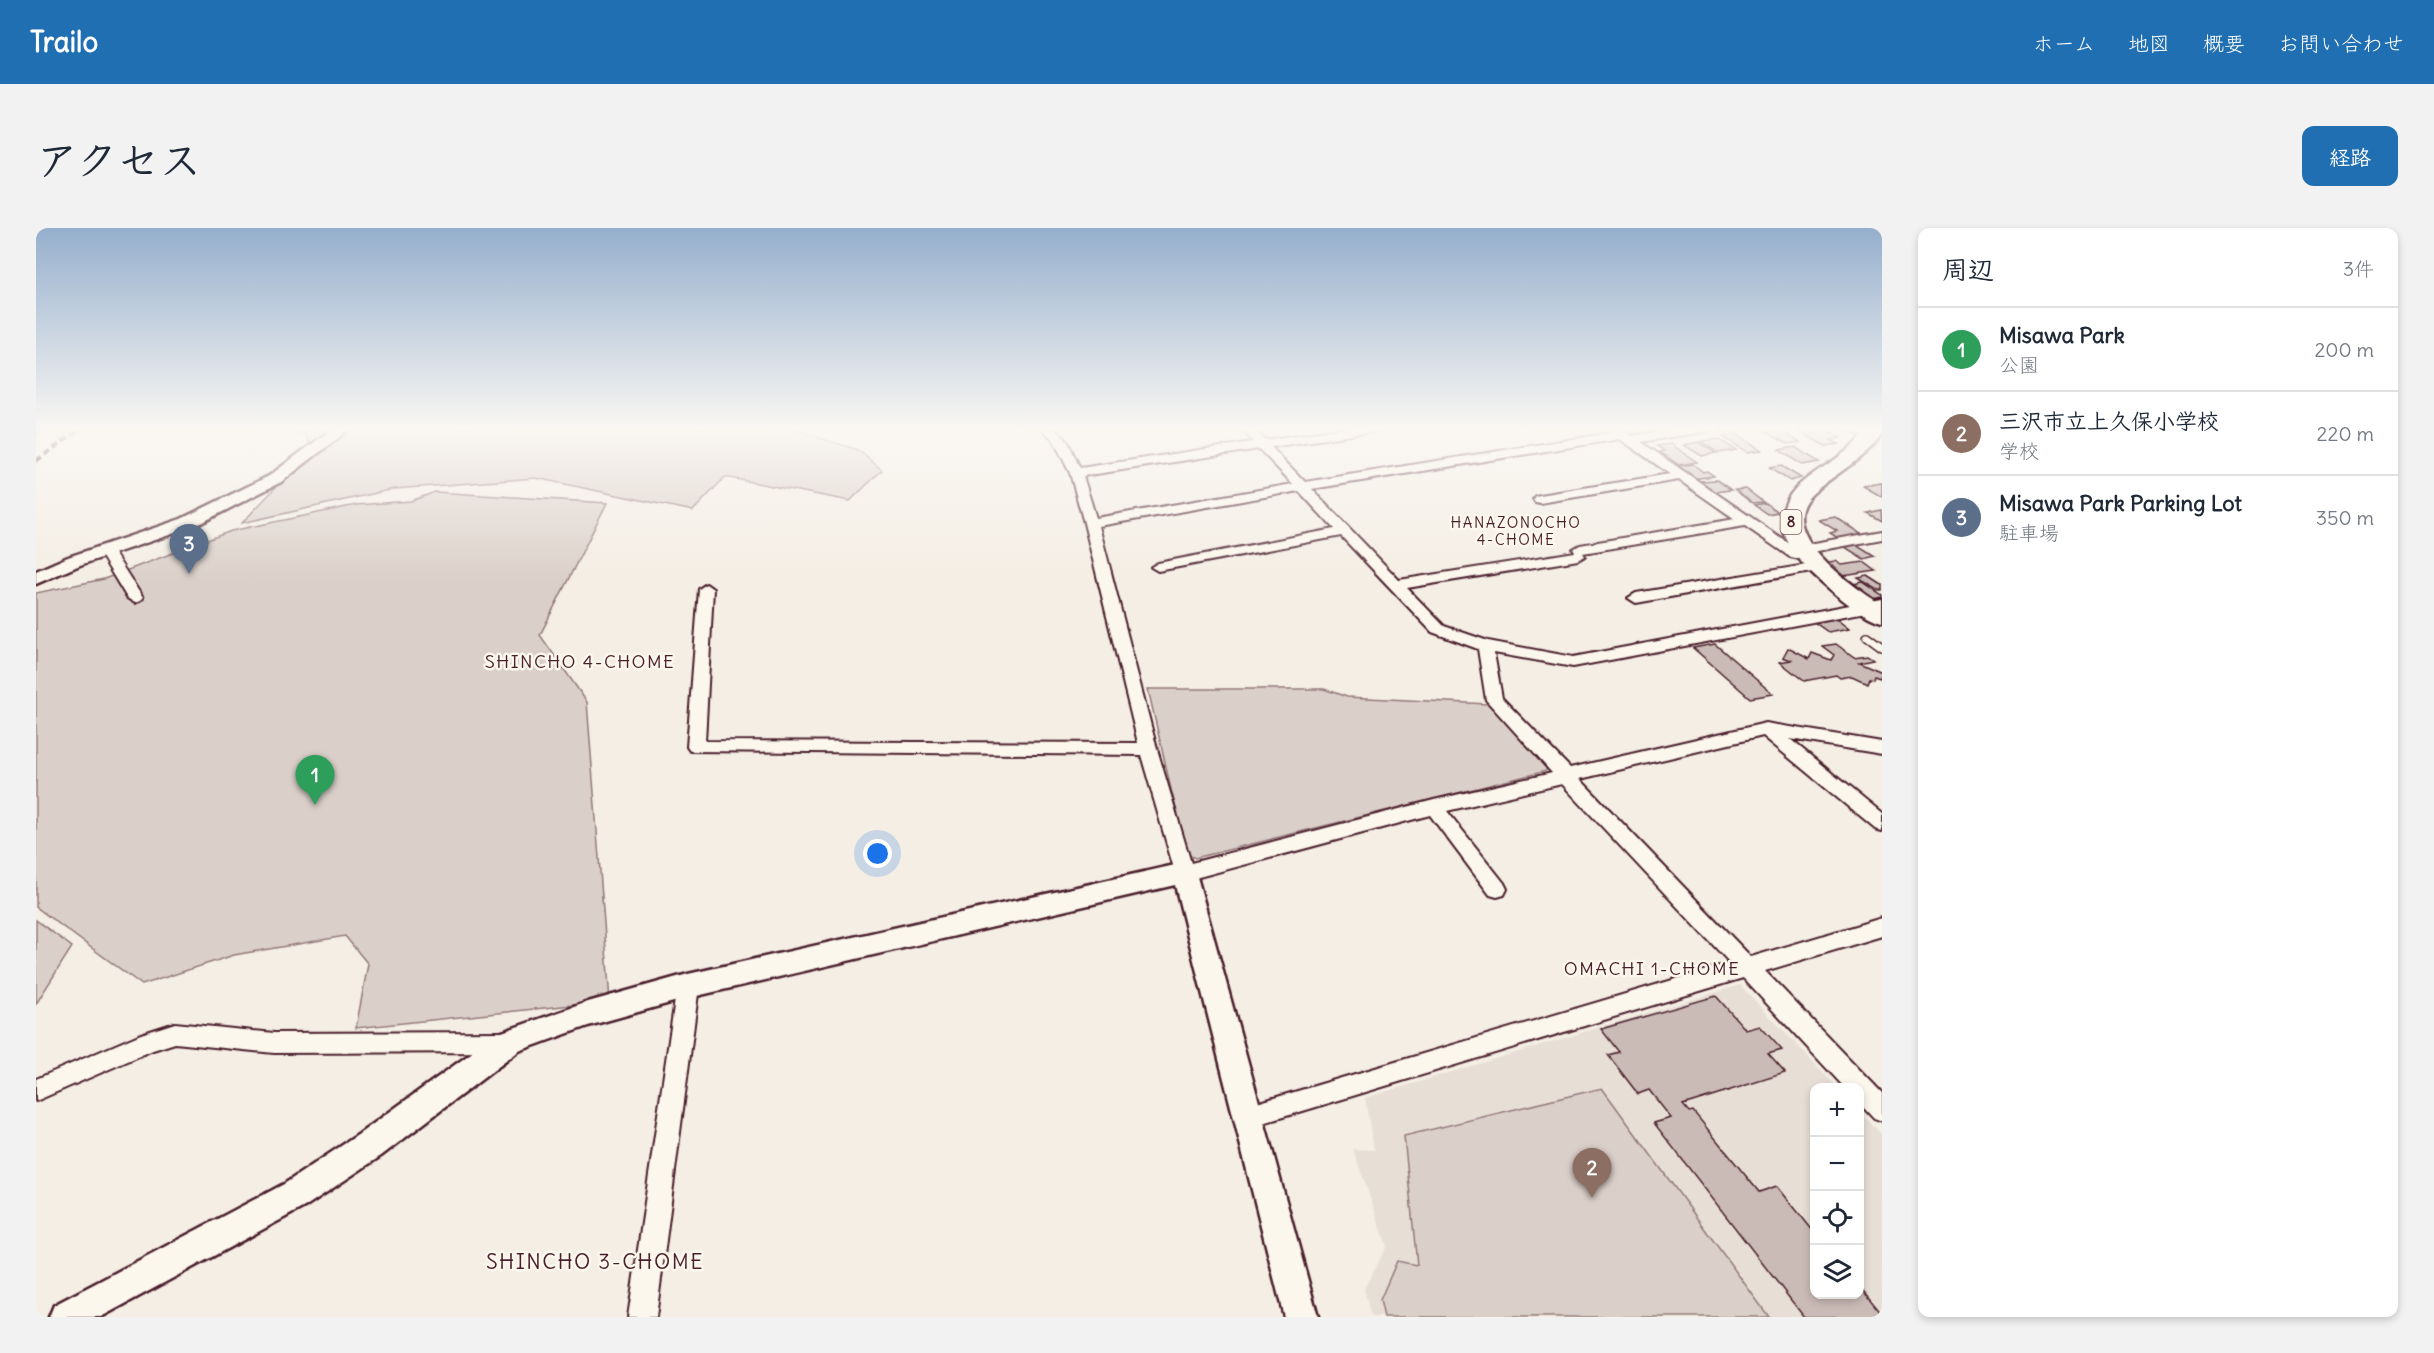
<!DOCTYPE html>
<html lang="ja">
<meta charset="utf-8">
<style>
:root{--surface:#fff;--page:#f2f2f3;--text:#1f2937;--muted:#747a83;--line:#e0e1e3;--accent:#1f6fb2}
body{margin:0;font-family:Delius,"Klee One",sans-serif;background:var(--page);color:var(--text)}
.controls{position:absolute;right:18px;bottom:18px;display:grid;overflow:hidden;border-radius:12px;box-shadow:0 3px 9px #0003}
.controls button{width:54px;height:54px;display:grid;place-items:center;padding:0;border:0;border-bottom:2px solid var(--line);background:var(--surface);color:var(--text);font:30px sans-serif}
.you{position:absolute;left:842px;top:626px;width:21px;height:21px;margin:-15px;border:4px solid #fff;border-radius:50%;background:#1a73e8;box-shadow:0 0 0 9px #1a73e833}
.badge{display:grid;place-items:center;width:39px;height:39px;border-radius:50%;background:var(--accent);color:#fff;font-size:20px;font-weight:700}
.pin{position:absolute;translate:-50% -50px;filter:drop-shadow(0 2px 3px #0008)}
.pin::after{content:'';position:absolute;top:32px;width:21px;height:18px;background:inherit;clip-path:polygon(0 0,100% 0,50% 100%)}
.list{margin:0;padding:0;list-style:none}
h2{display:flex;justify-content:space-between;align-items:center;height:78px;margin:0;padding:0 24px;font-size:26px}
h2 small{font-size:20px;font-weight:400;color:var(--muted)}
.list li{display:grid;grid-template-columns:39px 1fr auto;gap:18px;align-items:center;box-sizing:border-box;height:84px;padding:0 24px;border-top:2px solid var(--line)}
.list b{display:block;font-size:22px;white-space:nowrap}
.list p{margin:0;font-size:20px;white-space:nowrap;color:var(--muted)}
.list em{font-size:20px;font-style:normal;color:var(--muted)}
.icon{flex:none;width:33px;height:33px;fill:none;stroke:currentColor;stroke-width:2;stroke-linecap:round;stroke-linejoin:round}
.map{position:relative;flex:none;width:1846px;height:1089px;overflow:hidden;border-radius:12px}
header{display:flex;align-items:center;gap:36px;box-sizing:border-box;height:84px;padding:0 30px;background:var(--accent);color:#fff}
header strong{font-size:28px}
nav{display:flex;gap:33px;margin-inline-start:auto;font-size:21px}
.intro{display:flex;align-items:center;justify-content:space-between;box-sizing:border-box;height:144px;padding:0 36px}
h1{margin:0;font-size:42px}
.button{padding:15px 27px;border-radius:12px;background:var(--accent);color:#fff;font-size:21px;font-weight:700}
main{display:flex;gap:36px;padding:0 36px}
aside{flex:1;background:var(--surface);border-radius:12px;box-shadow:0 3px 9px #0003}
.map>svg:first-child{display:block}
</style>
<header>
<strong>Trailo</strong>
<nav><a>ホーム</a><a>地図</a><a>概要</a><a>お問い合わせ</a></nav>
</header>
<div class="intro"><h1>アクセス</h1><a class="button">経路</a></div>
<main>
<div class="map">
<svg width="1846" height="1089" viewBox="0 0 1846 1089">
<rect width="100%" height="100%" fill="#f4eee4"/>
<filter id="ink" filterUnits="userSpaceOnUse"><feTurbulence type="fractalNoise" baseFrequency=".0167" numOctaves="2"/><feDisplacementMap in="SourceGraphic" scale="12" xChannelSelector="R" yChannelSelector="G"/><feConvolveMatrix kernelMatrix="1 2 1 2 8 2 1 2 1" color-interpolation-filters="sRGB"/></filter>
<g filter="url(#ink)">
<!-- built -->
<polygon fill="#e7dfd6" points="1704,757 1801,859 1778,860 1778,1066 1824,1066 1824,884 1846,907 1846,1089 1335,1089 1328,1061 1351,1018 1317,921 1338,922 1329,870"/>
<!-- green -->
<g fill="#dbd0c9" stroke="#92787a" stroke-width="1.5">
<polygon points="235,199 749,199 822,222 846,242 814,273 689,249 657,283 500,250 358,261 206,295 277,220 268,206"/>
<polygon points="399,264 571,275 504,407 551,474 574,773 320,800 332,736 309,708 198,727 106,757 0,679 0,365 68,351 195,303 320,277 375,273"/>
<polygon points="1112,461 1288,461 1311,469 1452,476 1510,535 1510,543 1159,630 1150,626"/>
<polygon points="0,692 36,719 0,776"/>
<polygon points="1566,860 1733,1089 1348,1089 1344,1072 1361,1033 1381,1037 1368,908"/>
</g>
<!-- building -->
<g fill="#cabbb6" stroke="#4a1f2b" stroke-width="1.5">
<polygon points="1786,199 1805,210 1795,212 1803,216 1789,218 1763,203"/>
<polygon points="1609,200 1615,204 1593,208 1586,204"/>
<polygon points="1694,202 1726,222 1711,224 1687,209 1692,208 1684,203"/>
<polygon points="1744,202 1764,214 1752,216 1729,204"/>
<polygon points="1682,211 1700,222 1682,225 1665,213"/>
<polygon points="1662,214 1680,225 1666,228 1648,217"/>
<polygon points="1635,216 1661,234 1643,237 1624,224 1628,223 1621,218"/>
<polygon points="1759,219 1783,234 1766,237 1743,222"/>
<polygon points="1657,236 1667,244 1671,243 1678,248 1656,251 1650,246 1654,246 1643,238"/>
<polygon points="1745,238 1765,250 1754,253 1733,240"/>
<polygon points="1681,252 1695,262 1678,264 1664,253"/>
<polygon points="1846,255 1846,269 1827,258"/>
<polygon points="1710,261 1727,274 1716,275 1699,262"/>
<polygon points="1729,275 1742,284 1731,286 1718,277"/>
<polygon points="1845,282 1846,293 1832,285"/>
<polygon points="1799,289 1828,307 1805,312 1794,305 1801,303 1783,292"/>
<polygon points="1820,316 1839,328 1828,331 1809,319"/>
<polygon points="1800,333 1806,337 1828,334 1840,343 1807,348 1788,335"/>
<polygon points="1832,348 1846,357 1846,362 1842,362 1822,350"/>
<polygon points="1827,354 1846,367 1846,369 1833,372 1812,357"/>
<polygon points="1800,389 1814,400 1792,404 1778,394"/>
<polygon points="1679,416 1737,466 1714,470 1657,420"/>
<polygon points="1800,416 1818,429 1831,427 1837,431 1823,434 1846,444 1844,450 1838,448 1837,451 1833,450 1831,455 1816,448 1804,450 1800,447 1768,453 1744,434 1755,432 1747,429 1752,420 1773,431 1776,425 1795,432 1798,427 1786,418"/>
<polygon points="1680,768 1710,802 1724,798 1746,822 1732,826 1749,845 1647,877 1653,884 1657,883 1723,964 1741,958 1778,1004 1778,1066 1824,1066 1824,1059 1846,1086 1846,1089 1768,1089 1618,895 1635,890 1613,862 1602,866 1572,827 1583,824 1565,801"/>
</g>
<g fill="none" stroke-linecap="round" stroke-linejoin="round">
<defs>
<g id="service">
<polyline points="1809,199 1837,208"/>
<polyline points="1831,408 1846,419"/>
</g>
<g id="minor">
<path d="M 1003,199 C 1031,199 1033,218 1044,240 L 1217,214 L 1203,199 L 1216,199 L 1229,212 L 1316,199 L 1348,199 L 1342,203 L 1235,219 L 1269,254 L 1575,205 L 1570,199 L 1583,199 L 1596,208 L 1649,199 L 1679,199 L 1673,203 L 1605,214 L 1760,320 L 1767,317 L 1846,303 L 1846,311 L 1771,325 L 1779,329 L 1772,333 L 1754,329 L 1709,298 L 1547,325 L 1549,328 L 1542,332 L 1371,360 L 1408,398 L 1452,413 L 1537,429 L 1846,371 L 1846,381 L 1537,439 L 1458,425 L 1466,470 L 1534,540 L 1730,495 L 1846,514 L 1846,526 L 1754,511 L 1846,586 L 1846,603 L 1839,601 L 1727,508 L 1544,551 L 1715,729 L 1846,690 L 1846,708 L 1729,743 L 1846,865 L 1846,893 L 1838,890 L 1824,875 L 1824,860 L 1809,860 L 1707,750 L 1214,899 L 1206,896 L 1202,888 L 1206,880 L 1214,877 L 1694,735 L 1526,556 L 1411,583 L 1468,655 L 1471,661 L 1468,667 L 1461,669 L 1454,667 L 1394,587 L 1148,653 L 1141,651 L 1105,527 L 654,523 L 651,519 L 663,361 L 670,356 L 677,361 L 669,513 L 1102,515 L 1048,295 L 1034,245 L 1017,211 ZM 1584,211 L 1634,246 L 1504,267 L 1499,268 L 1497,271 L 1499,274 L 1504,275 L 1643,252 L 1699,291 L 1544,317 L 1537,321 L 1539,324 L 1363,352 L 1276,261 ZM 1223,221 L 1257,256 L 1060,290 L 1047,248 ZM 1263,263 L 1298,301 L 1122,335 L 1115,339 L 1122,343 L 1305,308 L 1396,404 L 1442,421 L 1450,472 L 1516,545 L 1398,572 L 1155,635 L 1121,521 L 1063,298 Z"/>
<polygon points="69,318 76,322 107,370 104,373 99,375 91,370 62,322"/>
<polygon points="1782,335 1787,336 1789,339 1787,342 1600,375 1592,370 1600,365"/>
<polygon points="652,749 660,751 663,758 620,1089 592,1089 641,758 644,751"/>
<polygon points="139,795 238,805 473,804 481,807 484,814 481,821 473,824 238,825 139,815 117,822 0,873 0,851 105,806"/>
</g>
<g id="tertiary">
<polygon points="299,199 316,199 245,254 157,299 44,337 0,356 0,343 32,329 145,291 233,248"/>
<polygon points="1148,635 1157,638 1160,645 1282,1089 1248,1089 1139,657 652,770 552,798 483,823 345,928 270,978 65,1089 13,1089 18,1077 248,956 323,906 463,805 552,774 652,746"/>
</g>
<path id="primary" d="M 1831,199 L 1846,199 L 1846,206 C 1827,233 1799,245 1776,266 C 1735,304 1820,360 1846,377 L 1846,394 C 1823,388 1793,361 1775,344 C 1763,332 1746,313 1746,294 C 1746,245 1812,239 1831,199 Z"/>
</defs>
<!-- service casing -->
<use href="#service" stroke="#4a1f2b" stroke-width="10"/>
<!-- minor casing -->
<use href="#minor" stroke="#4a1f2b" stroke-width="4"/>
<!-- tertiary casing -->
<use href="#tertiary" stroke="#4a1f2b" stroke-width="5"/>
<!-- primary casing -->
<use href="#primary" stroke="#4a1f2b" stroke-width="5"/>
<!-- service -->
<use href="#service" stroke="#fbf7ec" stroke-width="7"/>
<!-- minor -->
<use href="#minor" fill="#fbf7ec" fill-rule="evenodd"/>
<!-- tertiary -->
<use href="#tertiary" fill="#fbf7ec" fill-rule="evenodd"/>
<!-- primary -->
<use href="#primary" fill="#fbf7ec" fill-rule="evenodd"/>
<!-- rail -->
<g stroke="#4a1f2b" stroke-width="4" stroke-dasharray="7 4" stroke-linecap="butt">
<polyline points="0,205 8,199"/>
<polyline points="0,233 47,199"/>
</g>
</g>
</g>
<!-- sky -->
<linearGradient id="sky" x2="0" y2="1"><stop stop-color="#95afcd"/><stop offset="0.57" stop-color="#faf7f3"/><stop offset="1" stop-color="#faf7f3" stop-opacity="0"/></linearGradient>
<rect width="1846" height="352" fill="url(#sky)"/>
<g text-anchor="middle" stroke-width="5" stroke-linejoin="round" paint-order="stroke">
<!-- shield labels -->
<rect fill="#fbf7ec" stroke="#7f6065" stroke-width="1.5" x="1744.5" y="282" width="21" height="24" rx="4.5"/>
<g font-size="15" font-weight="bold" fill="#4a1f2b">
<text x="1755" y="299">8</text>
</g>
<!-- far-neighbourhood labels -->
<g font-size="15" letter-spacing="1.5" fill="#4a1f2b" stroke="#fbf7ec">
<text x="1480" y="300">HANAZONOCHO<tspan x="1480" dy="17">4-CHOME</tspan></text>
</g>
<!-- neighbourhood labels -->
<g font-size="18" letter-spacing="1.5" fill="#4a1f2b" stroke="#fbf7ec">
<text x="544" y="440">SHINCHO 4-CHOME</text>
<text x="1616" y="747">OMACHI 1-CHOME</text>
</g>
<!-- near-neighbourhood labels -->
<g font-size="21" letter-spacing="1.5" fill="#4a1f2b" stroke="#fbf7ec">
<text x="559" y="1041">SHINCHO 3-CHOME</text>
</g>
</g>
</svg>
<div class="controls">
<button>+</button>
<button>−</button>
<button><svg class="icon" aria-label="locate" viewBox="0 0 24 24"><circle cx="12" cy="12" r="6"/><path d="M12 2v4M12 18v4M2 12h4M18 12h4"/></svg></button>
<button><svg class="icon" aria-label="layers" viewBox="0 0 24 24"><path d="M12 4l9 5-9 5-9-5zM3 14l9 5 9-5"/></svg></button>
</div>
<div class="you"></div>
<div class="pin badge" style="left:279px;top:577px;background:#2e9e5b">1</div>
<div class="pin badge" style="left:1556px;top:970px;background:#8d6e63">2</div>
<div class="pin badge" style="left:153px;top:346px;background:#5c6f8a">3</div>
</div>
<aside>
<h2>周辺<small>3件</small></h2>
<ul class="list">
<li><span class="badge" style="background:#2e9e5b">1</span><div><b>Misawa Park</b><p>公園</p></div><em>200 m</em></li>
<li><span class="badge" style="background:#8d6e63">2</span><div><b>三沢市立上久保小学校</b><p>学校</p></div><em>220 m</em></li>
<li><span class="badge" style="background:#5c6f8a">3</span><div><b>Misawa Park Parking Lot</b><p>駐車場</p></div><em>350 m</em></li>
</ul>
</aside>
</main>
